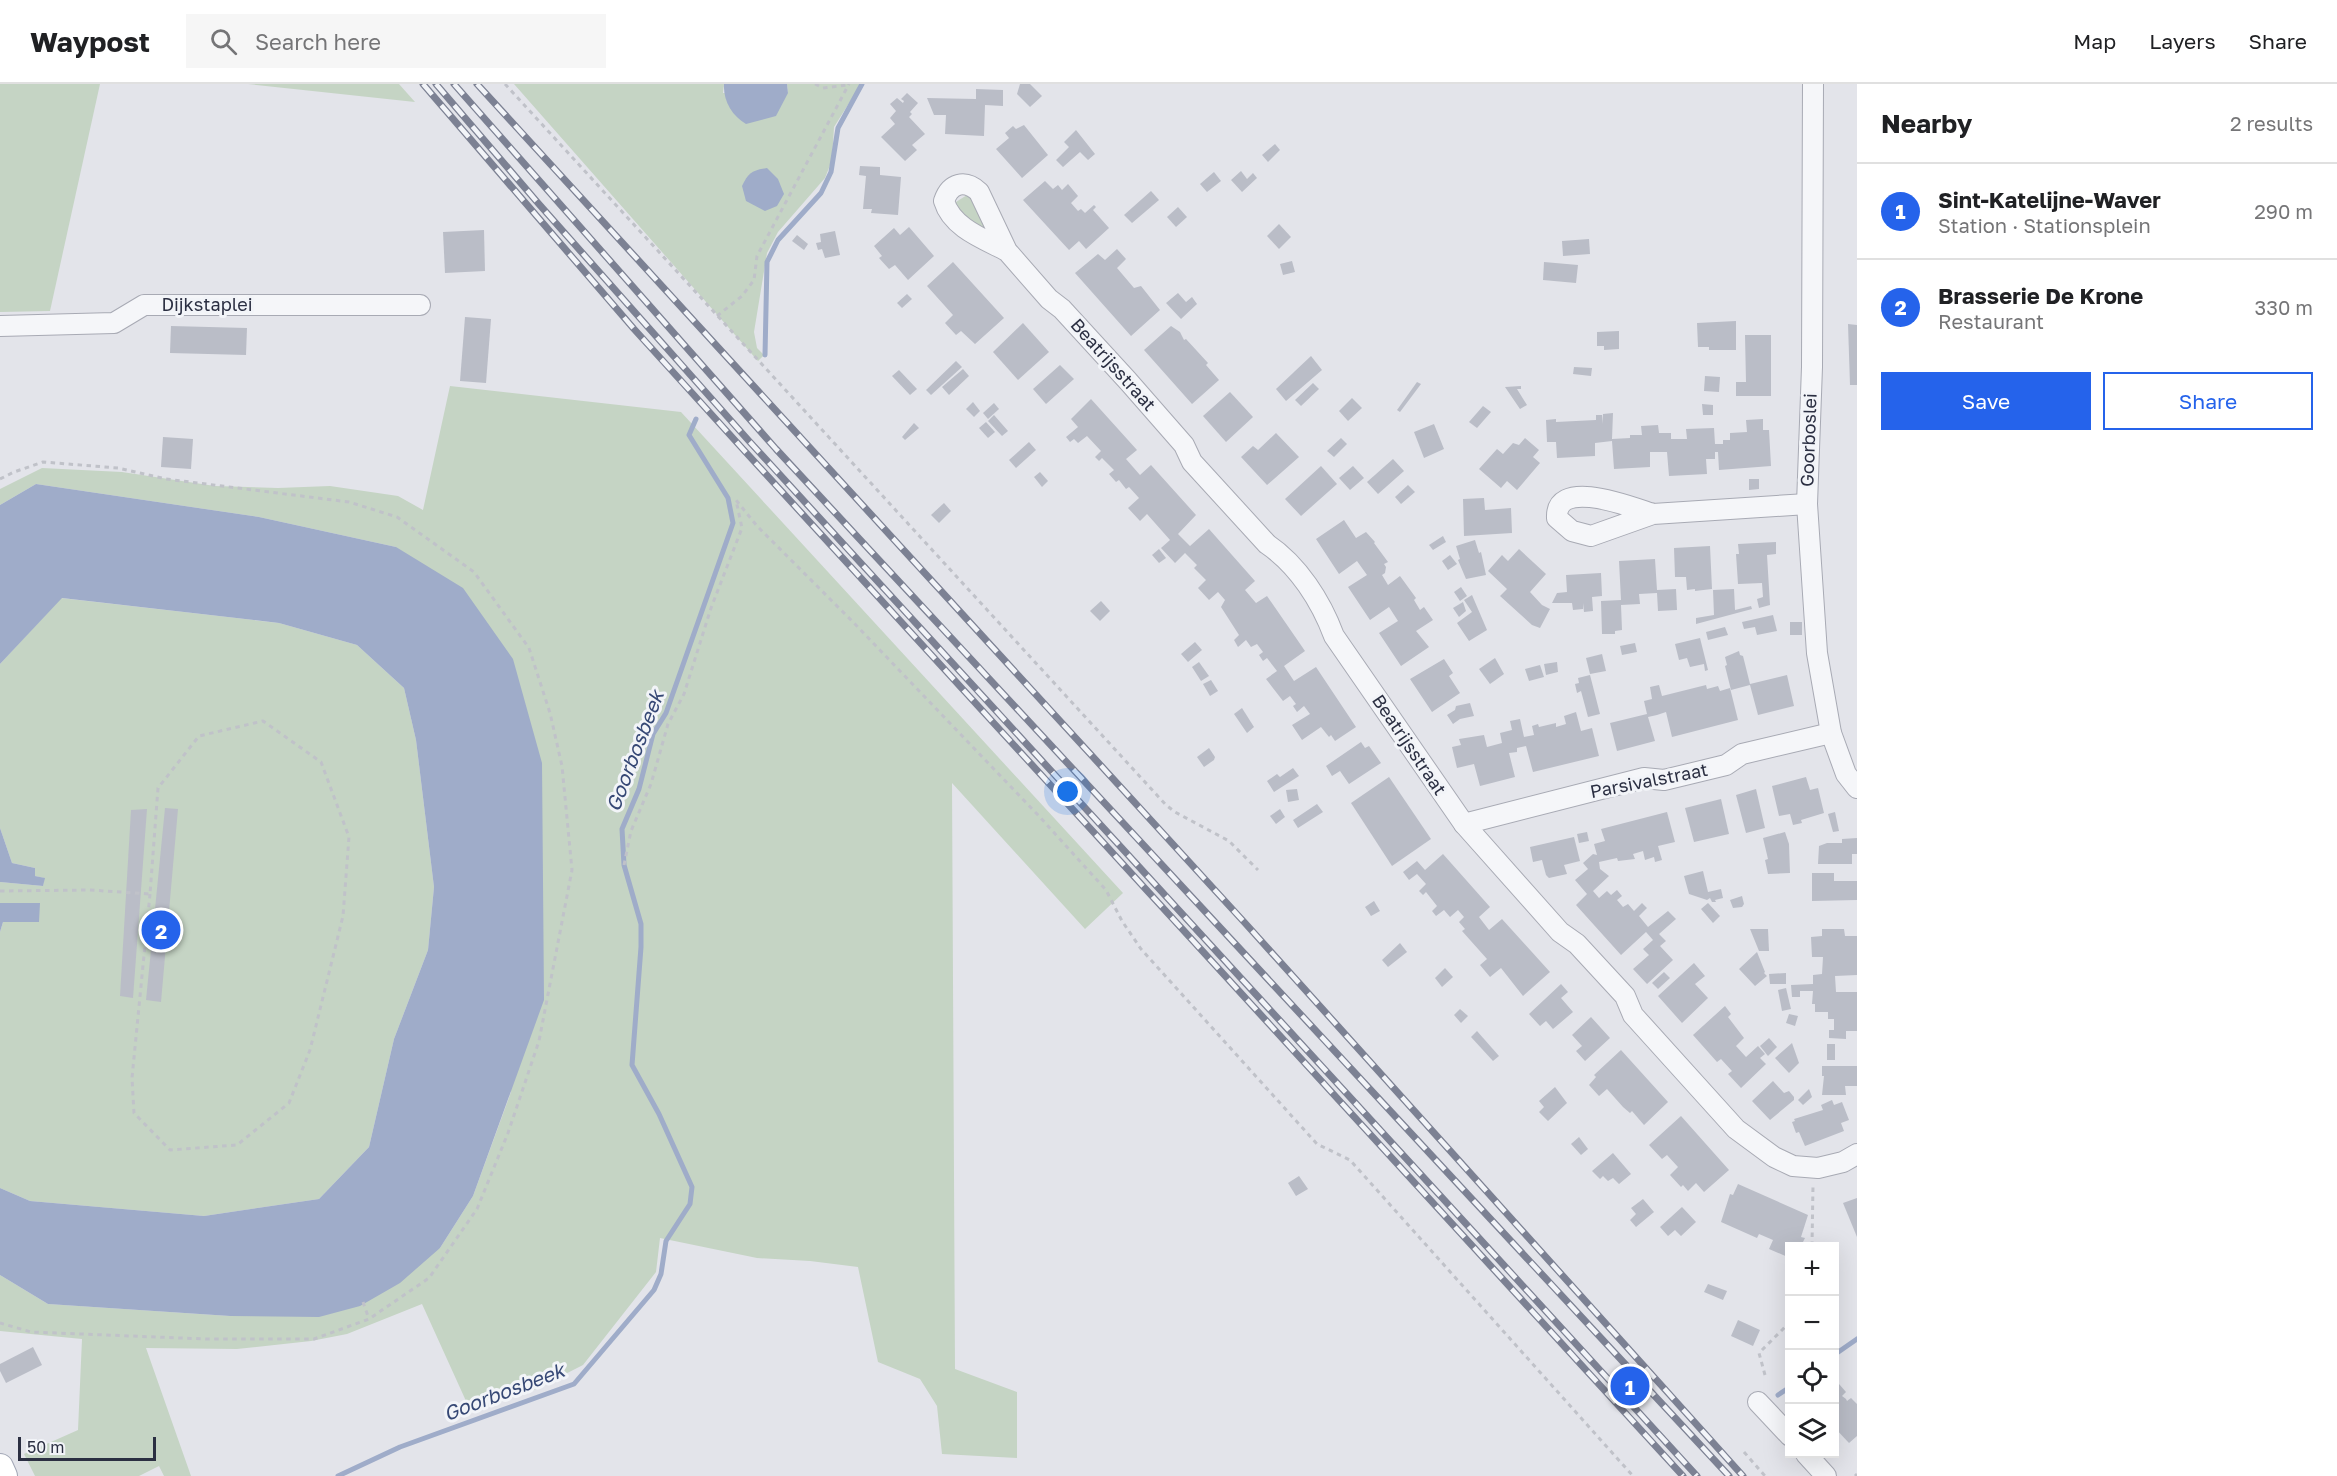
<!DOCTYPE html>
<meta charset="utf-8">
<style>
:root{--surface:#fff;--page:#f6f6f6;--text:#202124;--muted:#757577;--line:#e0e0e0;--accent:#2563eb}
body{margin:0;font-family:"Golos Text",sans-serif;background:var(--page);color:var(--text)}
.controls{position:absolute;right:18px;bottom:18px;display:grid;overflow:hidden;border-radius:0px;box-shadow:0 6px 24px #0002}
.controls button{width:54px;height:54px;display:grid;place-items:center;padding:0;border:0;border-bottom:2px solid var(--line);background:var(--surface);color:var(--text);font:30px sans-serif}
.scale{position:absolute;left:18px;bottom:15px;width:138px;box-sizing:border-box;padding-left:6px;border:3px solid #2b2f42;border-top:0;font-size:16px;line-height:21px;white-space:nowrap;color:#2b2f42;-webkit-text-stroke:4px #f2f4f8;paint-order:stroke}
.you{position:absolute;left:1068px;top:708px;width:21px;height:21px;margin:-15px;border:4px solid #fff;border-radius:50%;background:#1a73e8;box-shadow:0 0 0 9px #1a73e833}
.badge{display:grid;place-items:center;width:39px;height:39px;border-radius:50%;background:var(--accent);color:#fff;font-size:20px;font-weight:700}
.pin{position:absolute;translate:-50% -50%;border:3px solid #fff;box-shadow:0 2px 6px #0006}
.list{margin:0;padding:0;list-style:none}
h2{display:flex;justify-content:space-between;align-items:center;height:78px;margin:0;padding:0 24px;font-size:26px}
h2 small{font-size:20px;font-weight:400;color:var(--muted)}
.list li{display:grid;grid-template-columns:39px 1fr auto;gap:18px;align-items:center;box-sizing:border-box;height:96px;padding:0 24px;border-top:2px solid var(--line)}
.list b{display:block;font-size:22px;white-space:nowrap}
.list p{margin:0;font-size:20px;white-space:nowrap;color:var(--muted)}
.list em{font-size:20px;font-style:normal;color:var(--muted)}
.actions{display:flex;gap:12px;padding:18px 24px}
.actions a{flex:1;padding:14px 0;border:2px solid var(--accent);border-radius:0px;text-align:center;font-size:21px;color:var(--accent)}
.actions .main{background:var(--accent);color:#fff}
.icon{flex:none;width:33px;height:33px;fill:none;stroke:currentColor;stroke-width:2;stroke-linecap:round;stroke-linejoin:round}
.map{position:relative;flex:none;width:1857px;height:1392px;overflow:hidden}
header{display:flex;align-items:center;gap:36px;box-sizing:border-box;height:84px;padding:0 30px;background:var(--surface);border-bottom:2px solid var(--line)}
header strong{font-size:28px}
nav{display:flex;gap:33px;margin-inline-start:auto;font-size:21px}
.search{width:420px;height:54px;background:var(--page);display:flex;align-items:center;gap:15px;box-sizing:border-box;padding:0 21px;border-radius:0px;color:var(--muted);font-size:22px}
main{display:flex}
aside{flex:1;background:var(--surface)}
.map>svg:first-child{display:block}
</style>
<header>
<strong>Waypost</strong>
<div class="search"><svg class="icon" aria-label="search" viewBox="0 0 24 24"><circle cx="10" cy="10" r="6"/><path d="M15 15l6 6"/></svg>Search here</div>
<nav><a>Map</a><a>Layers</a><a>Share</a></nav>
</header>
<main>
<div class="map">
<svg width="1857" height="1392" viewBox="0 0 1857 1392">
<rect width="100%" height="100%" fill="#e3e4ea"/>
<!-- green -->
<g fill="#c5d4c4">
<polygon points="0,0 100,0 50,227 0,228"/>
<polygon points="248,0 399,0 415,18"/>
<polygon points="514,0 724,0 723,9 788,9 787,0 861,0 834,43 832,76 825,94 778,148 767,169 754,248 757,264 764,271 758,277"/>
<polygon points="967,111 972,113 989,151 955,125 956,118"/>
<polygon points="450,302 681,328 1123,809 1085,845 952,699 955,1285 1017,1308 1017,1374 942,1370 937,1322 920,1295 878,1278 858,1183 810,1177 757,1174 660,1154 656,1188 583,1281 532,1307 471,1328 422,1220 347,1250 311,1257 237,1265 146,1264 191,1392 164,1392 159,1382 139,1392 35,1392 24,1370 78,1346 82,1255 0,1247 0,1191 48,1220 230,1232 440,1164 473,1112 511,1008 396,463 259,433 36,400 0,421 0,405 42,384 122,388 215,402 278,404 330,402 398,412 423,426"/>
<polygon points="61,514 279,539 357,561 404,604 416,656 434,803 428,866 394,955 369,1063 319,1115 204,1132 30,1117 0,1104 0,848 3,838 40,819 0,819 0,798 43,802 44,794 35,792 35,784 12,779 0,744 0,580"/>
</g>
<!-- water -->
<g fill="#9facc9">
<path d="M 724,0 L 787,0 L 788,9 L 776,32 L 746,40 C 732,32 723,17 724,0 Z"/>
<path d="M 767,84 L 778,95 L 784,110 L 777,122 L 765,127 L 746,117 L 742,102 C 748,89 752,86 767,84 Z"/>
<polygon points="36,400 259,433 396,463 463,504 513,575 542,679 544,916 473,1112 440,1164 400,1199 360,1222 319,1233 230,1232 48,1220 0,1191 0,1104 30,1117 204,1132 319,1115 369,1063 394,955 428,866 434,803 416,656 404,604 357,561 279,539 62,514 0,580 0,421"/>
<polygon points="0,744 12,779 35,784 35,792 45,794 43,802 0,798"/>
<polygon points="0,819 40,819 39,838 3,838 0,848"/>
</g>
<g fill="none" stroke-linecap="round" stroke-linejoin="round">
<!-- stream -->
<g stroke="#9facc9" stroke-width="5">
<polyline points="765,271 767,178 778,156 821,109 831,88 838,44 862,0"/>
<polyline points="1834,1271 1857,1255"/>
<polyline points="1778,1311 1790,1303"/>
<polyline points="338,1392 400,1363 574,1300 654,1206 661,1190 666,1157 690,1120 692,1103 659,1030 632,981 641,863 641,840 624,781 622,745 639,705 653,650 666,629 733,439 728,414 689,351 696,335"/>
</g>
</g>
<!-- building -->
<g fill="#babdc7">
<polygon points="1020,0 1030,0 1042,12 1030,23 1017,10"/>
<polygon points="976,5 1003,6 1003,22 985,21 984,52 945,50 946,31 934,31 927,14 976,15"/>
<polygon points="907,9 918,19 910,28 912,30 909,33 925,50 912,61 917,66 905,77 881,53 895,40 890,34 896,27 890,20 897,14 903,19 904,17 901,15"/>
<polygon points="1024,41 1048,71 1022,94 996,65 1009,54 1005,49 1013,42 1016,45"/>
<polygon points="1076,46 1095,70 1088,76 1080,68 1063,83 1056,76 1069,63 1064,58"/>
<polygon points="1275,60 1280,66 1268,78 1262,71"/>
<polygon points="860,82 880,83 880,91 901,93 898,131 871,129 872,125 863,125 866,92 859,91"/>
<polygon points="1241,87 1247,95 1253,89 1257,94 1242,108 1231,96"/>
<polygon points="1214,88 1221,97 1207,108 1200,100"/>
<polygon points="1045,97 1053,105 1058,101 1062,106 1068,100 1078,112 1071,119 1078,127 1081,125 1085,129 1094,121 1096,123 1093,126 1109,144 1086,165 1079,157 1069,166 1023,116"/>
<polygon points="1151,107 1159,116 1132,139 1124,131"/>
<polygon points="1178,123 1187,133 1176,143 1167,133"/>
<polygon points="1279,140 1291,153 1279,165 1267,152"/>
<polygon points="909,143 934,172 908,196 895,181 889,185 879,174 882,172 874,162 894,144 900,151"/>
<polygon points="484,146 485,187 445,189 443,148"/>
<polygon points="835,147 840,171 825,174 822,165 818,166 816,159 821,158 820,150"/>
<polygon points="797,151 808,160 804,166 792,157"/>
<polygon points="1589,155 1590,170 1563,172 1562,157"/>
<polygon points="1117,165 1126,175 1117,184 1134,204 1141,202 1160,226 1131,252 1075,189 1098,170 1105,176"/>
<polygon points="1292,177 1295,188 1283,191 1280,180"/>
<polygon points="953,178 1004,234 975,260 961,247 956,251 945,239 953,231 927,202"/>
<polygon points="1544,178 1578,181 1576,199 1543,196"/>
<polygon points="1178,209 1186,218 1192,213 1197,220 1181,235 1166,219"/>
<polygon points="907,210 912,215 902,224 897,219"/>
<polygon points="465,233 491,235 486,299 460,297"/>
<polygon points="1736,237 1736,266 1709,266 1709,263 1698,263 1697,239"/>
<polygon points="1023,239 1049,268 1018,296 993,268"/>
<polygon points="1848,240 1857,241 1857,301 1850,301"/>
<polygon points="171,242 247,244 246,271 170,269"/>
<polygon points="1171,242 1180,248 1184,256 1186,255 1208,279 1206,281 1219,296 1192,320 1144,266"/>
<polygon points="1619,247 1619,265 1604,266 1604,262 1597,262 1597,248"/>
<polygon points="1745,251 1771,251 1771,312 1736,312 1736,298 1746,298"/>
<polygon points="1311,272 1322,286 1286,317 1276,305"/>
<polygon points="956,277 962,283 931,311 926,306"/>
<polygon points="1060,281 1074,295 1046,320 1033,305"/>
<polygon points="1574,283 1592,284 1591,292 1573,290"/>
<polygon points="963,285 969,292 949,311 942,303"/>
<polygon points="899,286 917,305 910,311 892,292"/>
<polygon points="1705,292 1720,293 1719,308 1704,307"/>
<polygon points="1417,298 1421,300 1400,328 1397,326"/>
<polygon points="1313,299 1319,305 1301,322 1295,316"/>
<polygon points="1521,302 1521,305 1517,305 1527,321 1520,325 1505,303"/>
<polygon points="1230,308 1253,333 1226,358 1203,332"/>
<polygon points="1352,314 1362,324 1348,337 1339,327"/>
<polygon points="1091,315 1137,366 1126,375 1140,391 1151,381 1196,431 1178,450 1190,462 1209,445 1255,497 1245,506 1256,519 1267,512 1305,567 1284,582 1294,597 1316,583 1356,643 1335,657 1331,651 1329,653 1321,643 1302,656 1292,641 1310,630 1304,622 1297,628 1293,622 1296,620 1290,612 1283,617 1266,595 1277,587 1267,574 1263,577 1259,571 1263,568 1257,560 1251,563 1246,556 1238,563 1234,556 1239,551 1221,523 1225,516 1218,508 1209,516 1198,504 1206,496 1194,484 1197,481 1185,469 1175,479 1161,464 1170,456 1147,430 1140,437 1128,424 1139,414 1129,403 1126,405 1119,396 1116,398 1109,390 1114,386 1102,374 1099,377 1095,373 1101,367 1087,352 1078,359 1074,355 1070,358 1066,353 1078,343 1071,335"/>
<polygon points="973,318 980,327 974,333 966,325"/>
<polygon points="994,319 999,325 988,335 983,329"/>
<polygon points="1702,320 1713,321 1713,331 1703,331"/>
<polygon points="1483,322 1491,328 1477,344 1469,338"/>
<polygon points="1613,329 1612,355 1630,354 1630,351 1642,351 1641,342 1658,341 1659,349 1671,349 1671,355 1687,355 1686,345 1714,344 1715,360 1723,360 1723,356 1730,356 1730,349 1747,348 1746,336 1763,335 1763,346 1769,346 1771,382 1719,386 1718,368 1715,368 1715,375 1706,375 1707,390 1669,392 1667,368 1650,368 1650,383 1614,385 1612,357 1595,359 1595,372 1557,374 1556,358 1547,358 1546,336 1556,335 1556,338 1596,336 1596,331 1602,331 1602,340 1603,330"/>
<polygon points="994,331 1008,347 1002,352 988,337"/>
<polygon points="986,338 995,348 988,354 979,344"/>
<polygon points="914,339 919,344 905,356 902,353"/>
<polygon points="1434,340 1444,365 1424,374 1414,348"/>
<polygon points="1276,349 1299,373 1267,401 1241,373 1253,362 1258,366"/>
<polygon points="163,353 193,355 191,385 161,383"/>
<polygon points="1341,354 1347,360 1334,373 1327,367"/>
<polygon points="1525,354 1539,366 1533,373 1540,379 1517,406 1507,397 1501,404 1479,385 1497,365 1503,370 1513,359 1519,361"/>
<polygon points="1029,358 1036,366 1016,384 1009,376"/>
<polygon points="1393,375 1404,387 1378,410 1367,398"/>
<polygon points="1321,382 1337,400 1301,432 1285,415"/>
<polygon points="1353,382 1364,394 1350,406 1339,394"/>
<polygon points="1040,388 1048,397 1042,403 1034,393"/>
<polygon points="1749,395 1759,395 1759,405 1749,406"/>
<polygon points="1408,401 1415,408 1401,420 1395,413"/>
<polygon points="1484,414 1485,426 1511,424 1512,449 1464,452 1463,415"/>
<polygon points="944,419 951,427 939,439 931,431"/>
<polygon points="1344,436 1356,454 1366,448 1375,458 1374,459 1388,478 1384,480 1386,483 1385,489 1382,491 1388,501 1400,492 1416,514 1414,516 1420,526 1424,523 1433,536 1416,547 1429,563 1401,582 1379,549 1398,537 1389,523 1370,536 1348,503 1367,491 1357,477 1339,490 1316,455"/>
<polygon points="1443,452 1446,458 1433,466 1429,461"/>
<polygon points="1475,456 1479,469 1481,468 1486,491 1466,495 1458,476 1460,475 1456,462"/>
<polygon points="1776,458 1776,470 1767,471 1770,521 1759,524 1757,515 1763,513 1762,499 1738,500 1736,470 1739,470 1738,460"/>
<polygon points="1710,462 1712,505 1695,507 1695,505 1687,506 1686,493 1675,493 1674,464"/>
<polygon points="1159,465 1166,474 1159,479 1152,471"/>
<polygon points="1519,465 1546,490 1530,508 1542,521 1550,525 1540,544 1532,541 1500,512 1507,505 1488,487 1502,471 1508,477"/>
<polygon points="1450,471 1457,480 1448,486 1442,477"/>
<polygon points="1655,475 1657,506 1676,505 1677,526 1658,527 1657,509 1639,510 1640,520 1621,521 1622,546 1615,547 1615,550 1602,550 1601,517 1621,516 1619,477"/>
<polygon points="1601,489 1602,512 1592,513 1593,527 1584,528 1583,519 1583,525 1573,526 1572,519 1552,519 1557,509 1567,508 1566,491"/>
<polygon points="1461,503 1467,512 1460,517 1454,508"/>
<polygon points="1734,505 1735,526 1751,522 1752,525 1696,540 1696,534 1714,531 1713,506"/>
<polygon points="1472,511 1487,546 1469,557 1457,539 1472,528 1464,516"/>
<polygon points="1101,517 1110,527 1100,537 1090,527"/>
<polygon points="1463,518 1466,527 1459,533 1453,524"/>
<polygon points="1773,531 1777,547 1757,551 1755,543 1744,545 1742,538"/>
<rect x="1790" y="538" width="12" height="13"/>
<polygon points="1725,543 1728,551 1708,556 1706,548"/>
<polygon points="1700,554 1708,586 1705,587 1704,580 1690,583 1687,574 1679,576 1675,560"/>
<polygon points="1195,558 1202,566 1188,578 1181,570"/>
<polygon points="1635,559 1637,568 1622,571 1620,562"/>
<polygon points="1739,567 1740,571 1743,572 1750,600 1787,591 1794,622 1758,631 1750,601 1731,606 1725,582 1727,581 1725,573"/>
<polygon points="1602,570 1606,587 1590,590 1586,574"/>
<polygon points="1495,574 1504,590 1490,600 1479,585"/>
<polygon points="1444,575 1453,589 1449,592 1460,609 1432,628 1410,595"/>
<polygon points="1199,578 1209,592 1201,597 1192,583"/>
<polygon points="1557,578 1558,588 1546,591 1544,580"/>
<polygon points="1540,581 1544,593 1529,597 1525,585"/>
<polygon points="1590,591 1600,630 1588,633 1581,607 1577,609 1575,600 1579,599 1578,594"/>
<polygon points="1211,596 1218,607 1210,612 1203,600"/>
<polygon points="1659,601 1662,612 1706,601 1707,605 1718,602 1720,607 1730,604 1738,636 1672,653 1666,628 1657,631 1648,633 1655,657 1617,667 1610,639 1647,630 1644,617 1652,615 1650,603"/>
<polygon points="1470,619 1474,632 1460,635 1453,640 1447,631 1455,626 1456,622"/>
<polygon points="1242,624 1254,643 1247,649 1234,630"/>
<polygon points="1576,628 1581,647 1592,644 1599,672 1533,688 1526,662 1517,664 1517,668 1509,669 1515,693 1480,702 1474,680 1457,684 1452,663 1461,661 1459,655 1484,651 1487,663 1502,659 1500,649 1512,646 1510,637 1520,635 1524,653 1534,651 1532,642 1538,640 1539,643 1556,639 1556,643 1566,640 1564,632"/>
<polygon points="1361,658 1365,664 1369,662 1381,679 1349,700 1340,687 1332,692 1326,682"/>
<polygon points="1209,664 1215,673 1214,676 1204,683 1197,673"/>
<polygon points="1293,684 1299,692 1274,708 1267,697 1277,690 1280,693"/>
<polygon points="1389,693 1431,755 1392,782 1351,719"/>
<polygon points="1806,693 1810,706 1818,704 1824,729 1801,736 1802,739 1793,741 1790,730 1779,732 1772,702"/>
<polygon points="1297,705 1299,716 1288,718 1286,706"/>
<polygon points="1756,705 1765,744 1746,749 1736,711"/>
<polygon points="1721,715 1729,750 1694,758 1685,724"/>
<polygon points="1317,720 1323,728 1298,744 1293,736"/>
<polygon points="165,724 178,725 161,918 146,916"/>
<polygon points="147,725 133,914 120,912 131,726"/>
<polygon points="1280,725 1285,733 1276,740 1270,732"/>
<polygon points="1667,728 1675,758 1658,762 1662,776 1655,778 1654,773 1645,776 1643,767 1633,770 1635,775 1618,777 1617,774 1599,778 1600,785 1609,792 1593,807 1599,814 1607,807 1611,811 1617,806 1622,812 1617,816 1623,823 1628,820 1634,827 1642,819 1647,824 1639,832 1648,843 1668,827 1676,835 1659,850 1666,857 1660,862 1673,876 1647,900 1633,885 1649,871 1643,865 1653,856 1646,848 1621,871 1576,821 1587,810 1575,796 1588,785 1583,779 1593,770 1597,771 1594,760 1605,757 1601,745"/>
<polygon points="1835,728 1839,747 1833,748 1828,730"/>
<polygon points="1587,748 1589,757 1579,759 1577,750"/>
<polygon points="1785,748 1789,760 1790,789 1768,790 1765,776 1768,775 1763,754"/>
<polygon points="1574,753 1580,777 1564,781 1567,790 1549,794 1546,791 1542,776 1533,778 1530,763"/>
<polygon points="1857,754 1857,770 1852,770 1852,780 1818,780 1819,762 1827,759 1842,759 1842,755"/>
<polygon points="1443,770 1490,823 1479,833 1489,846 1502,835 1550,888 1523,912 1501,884 1490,893 1480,881 1487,875 1462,847 1465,845 1459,838 1464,833 1458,826 1450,833 1444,826 1436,832 1432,827 1437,822 1426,808 1423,811 1419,807 1426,800 1417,790 1409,796 1403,788 1417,777 1425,786"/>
<polygon points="1703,787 1708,808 1721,805 1723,814 1715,816 1716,818 1712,818 1710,814 1707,816 1689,810 1684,792"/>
<polygon points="1812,789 1834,789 1834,797 1857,797 1857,816 1812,817"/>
<polygon points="1742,812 1744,820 1742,823 1733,824 1730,816"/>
<polygon points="1374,817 1380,827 1371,832 1365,823"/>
<polygon points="1708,819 1720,832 1713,839 1701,825"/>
<polygon points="1750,845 1768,845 1769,867 1759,867"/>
<polygon points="1822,845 1844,845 1845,852 1857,852 1857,891 1835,892 1836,908 1857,908 1857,947 1846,947 1846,955 1829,954 1829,946 1834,946 1834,935 1828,935 1828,928 1815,928 1815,920 1812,920 1813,907 1800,907 1800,913 1792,913 1791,901 1813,900 1813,891 1822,890 1823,873 1812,873 1811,853 1822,852"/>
<polygon points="1400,859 1407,868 1388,883 1382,876"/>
<polygon points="1757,868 1765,888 1764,889 1767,892 1755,902 1739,885"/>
<polygon points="1694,879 1705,892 1695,900 1708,914 1682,939 1658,912"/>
<polygon points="1445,884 1453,893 1442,903 1435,894"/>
<polygon points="1664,888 1670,894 1658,905 1652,899"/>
<polygon points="1786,889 1786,900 1770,900 1769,890"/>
<polygon points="1561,900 1568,908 1561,914 1573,928 1553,945 1546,937 1540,942 1529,930"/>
<polygon points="1786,904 1791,925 1782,927 1778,906"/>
<polygon points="1725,922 1731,930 1728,933 1744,954 1736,962 1746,973 1758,962 1765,970 1760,974 1766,980 1741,1004 1728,990 1732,987 1721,975 1717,978 1693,951"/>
<polygon points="1460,925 1468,932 1461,939 1454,931"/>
<polygon points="1789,930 1798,932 1795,942 1786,939"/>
<polygon points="1591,933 1610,954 1585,977 1576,967 1582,962 1572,951"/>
<polygon points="1477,947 1499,972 1493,977 1471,953"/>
<polygon points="1769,954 1777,963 1768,972 1760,962"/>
<polygon points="1792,959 1799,979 1789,989 1775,974"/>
<rect x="1827" y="960" width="8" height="16"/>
<polygon points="1621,966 1668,1018 1644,1041 1632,1027 1630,1029 1623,1023 1607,1005 1599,1012 1589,1001 1596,993 1594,991"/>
<polygon points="1822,982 1857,982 1857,1002 1845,1002 1846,1011 1822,1011 1824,992 1822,992"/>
<polygon points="1773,997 1784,1009 1789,1007 1794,1013 1794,1016 1770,1036 1752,1017"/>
<polygon points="1555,1003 1567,1019 1548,1037 1539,1028 1544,1023 1539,1017"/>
<polygon points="1809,1005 1812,1013 1803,1021 1798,1016"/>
<polygon points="1832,1016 1834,1021 1842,1018 1849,1036 1841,1039 1844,1047 1805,1062 1799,1048 1796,1049 1792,1038 1795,1037 1794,1035 1823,1026 1821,1021"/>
<polygon points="1681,1032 1729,1086 1704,1108 1696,1099 1688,1107 1683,1101 1681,1103 1670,1091 1678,1083 1667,1071 1662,1075 1649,1061"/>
<polygon points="1579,1053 1588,1065 1581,1071 1571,1060"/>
<polygon points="1613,1069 1631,1090 1619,1100 1613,1094 1608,1097 1603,1092 1600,1095 1592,1087"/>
<polygon points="1299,1092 1308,1105 1296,1112 1288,1099"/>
<polygon points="1738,1100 1808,1131 1801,1153 1805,1154 1801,1162 1790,1162 1790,1174 1769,1165 1773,1156 1759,1150 1757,1154 1721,1138 1730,1110 1733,1111"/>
<polygon points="1857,1114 1857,1153 1843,1119"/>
<polygon points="1643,1115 1654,1128 1636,1143 1630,1136 1636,1130 1631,1124"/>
<polygon points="1682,1123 1696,1138 1681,1152 1675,1146 1668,1152 1660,1143"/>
<polygon points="1708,1200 1727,1207 1723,1216 1704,1208"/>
<polygon points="1738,1236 1760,1246 1753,1262 1731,1252"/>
<polygon points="33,1263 42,1281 6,1299 0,1287 0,1280"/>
<polygon points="1839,1300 1846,1308 1842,1312 1846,1315 1847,1317 1851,1314 1857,1320 1857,1352 1849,1359 1834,1343 1834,1304"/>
</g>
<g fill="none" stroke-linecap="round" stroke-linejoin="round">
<defs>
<g id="minor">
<polyline points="1813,0 1812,283 1807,420 1817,569 1831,649 1846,690 1857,704"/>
<path d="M 1007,167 C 984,155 952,144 944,117 C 950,99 965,95 979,108 L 1007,167 L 1049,215 L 1062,225 L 1128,297 L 1184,361 L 1192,378 L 1267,460 C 1298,481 1321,517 1334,552 L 1464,740 L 1560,848 L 1577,860 L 1625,912 L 1633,931 L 1736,1045 L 1774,1073 L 1793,1082 L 1818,1084 L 1843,1078 L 1857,1070"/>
<polyline points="0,242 114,239 144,221 420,221"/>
<path d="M 1653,430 C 1634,424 1555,392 1557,434 L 1572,447 L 1591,452 L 1653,430 L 1807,420"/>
<polyline points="1464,740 1644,694 1664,696 1726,681 1742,670 1831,649"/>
<polyline points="1758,1318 1790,1352"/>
<polyline points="1806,1370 1826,1392"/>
</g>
<polyline id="major" points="0,1383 4,1392"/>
</defs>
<!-- minor casing -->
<use href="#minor" stroke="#a8aab4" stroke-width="22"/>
<!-- major casing -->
<use href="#major" stroke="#a2a7b6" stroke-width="28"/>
<!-- path -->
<g stroke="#c0c2c9" stroke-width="3" stroke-dasharray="4.5 4.5" stroke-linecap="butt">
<polyline points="505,0 1166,721 1175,728 1229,757 1258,786"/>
<polyline points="815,0 823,4 848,1"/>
<polyline points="717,232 742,212 754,196 757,172 849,0"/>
<polyline points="0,395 14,388 43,378 118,384 166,395 349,418 397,433 474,488 529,564 550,629 562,682 572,786 539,957 508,1049 477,1125 429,1194 369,1235 314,1255 206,1255 31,1248 0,1239"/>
<polyline points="624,781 631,747 651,700 668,640 684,610 711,524 742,444 736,416 757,442 854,539 1038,731 1106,806 1122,837 1141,865 1317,1060 1350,1076 1633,1392"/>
<polyline points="0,807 90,806 150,810 158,704 199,652 263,637 321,678 349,753 343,832 310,966 289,1019 237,1061 170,1066 134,1029 132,994 150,810"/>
<polyline points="1812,1162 1813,1101"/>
<polyline points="363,1218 369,1235"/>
<polyline points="1765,1291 1759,1269 1790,1238"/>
<polyline points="1744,1368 1765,1392"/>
<polyline points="1855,1392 1857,1390"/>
</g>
<!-- minor -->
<use href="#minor" stroke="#f5f6f9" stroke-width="20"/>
<!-- major -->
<use href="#major" stroke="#fff" stroke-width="26"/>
<defs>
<g id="rail">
<polyline points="423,0 634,245 741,363 1683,1392"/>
<polyline points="436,0 538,119 749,357 1697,1392"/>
<polyline points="454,0 776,365 1729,1392"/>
<polyline points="477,0 1245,839 1743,1392"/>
</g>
</defs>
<!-- rail casing -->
<use href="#rail" stroke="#7c8193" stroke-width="7"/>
<!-- rail -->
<use href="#rail" stroke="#f2f4f8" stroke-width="4.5" stroke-dasharray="14" stroke-linecap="butt"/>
</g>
<g text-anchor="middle" stroke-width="6" stroke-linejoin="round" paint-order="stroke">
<!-- street labels -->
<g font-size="18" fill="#2b2f42" stroke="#f2f4f8">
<text x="207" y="227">Dijkstaplei</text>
<text transform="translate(1113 281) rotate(48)" y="6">Beatrijsstraat</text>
<text transform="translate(1809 356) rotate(-88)" y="6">Goorboslei</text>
<text transform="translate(1409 661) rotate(56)" y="6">Beatrijsstraat</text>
<text transform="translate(1649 697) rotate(-11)" y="6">Parsivalstraat</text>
</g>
<!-- water labels -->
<g font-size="20" font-style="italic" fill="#364875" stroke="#f2f4f8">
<text transform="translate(635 667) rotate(-69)" y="7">Goorbosbeek</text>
<text transform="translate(504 1308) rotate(-21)" y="7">Goorbosbeek</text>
</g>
</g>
</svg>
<div class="controls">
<button>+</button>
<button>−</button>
<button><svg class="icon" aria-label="locate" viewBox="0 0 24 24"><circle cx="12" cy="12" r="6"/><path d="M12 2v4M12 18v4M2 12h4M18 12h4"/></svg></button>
<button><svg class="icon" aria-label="layers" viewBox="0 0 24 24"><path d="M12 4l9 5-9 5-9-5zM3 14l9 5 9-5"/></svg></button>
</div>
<div class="scale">50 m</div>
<div class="you"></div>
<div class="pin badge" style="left:1630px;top:1302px">1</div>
<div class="pin badge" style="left:161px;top:846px">2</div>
</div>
<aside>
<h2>Nearby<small>2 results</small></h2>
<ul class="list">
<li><span class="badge">1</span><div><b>Sint-Katelijne-Waver</b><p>Station · Stationsplein</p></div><em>290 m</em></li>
<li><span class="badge">2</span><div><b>Brasserie De Krone</b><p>Restaurant</p></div><em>330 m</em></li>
</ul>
<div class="actions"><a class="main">Save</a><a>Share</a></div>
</aside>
</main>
